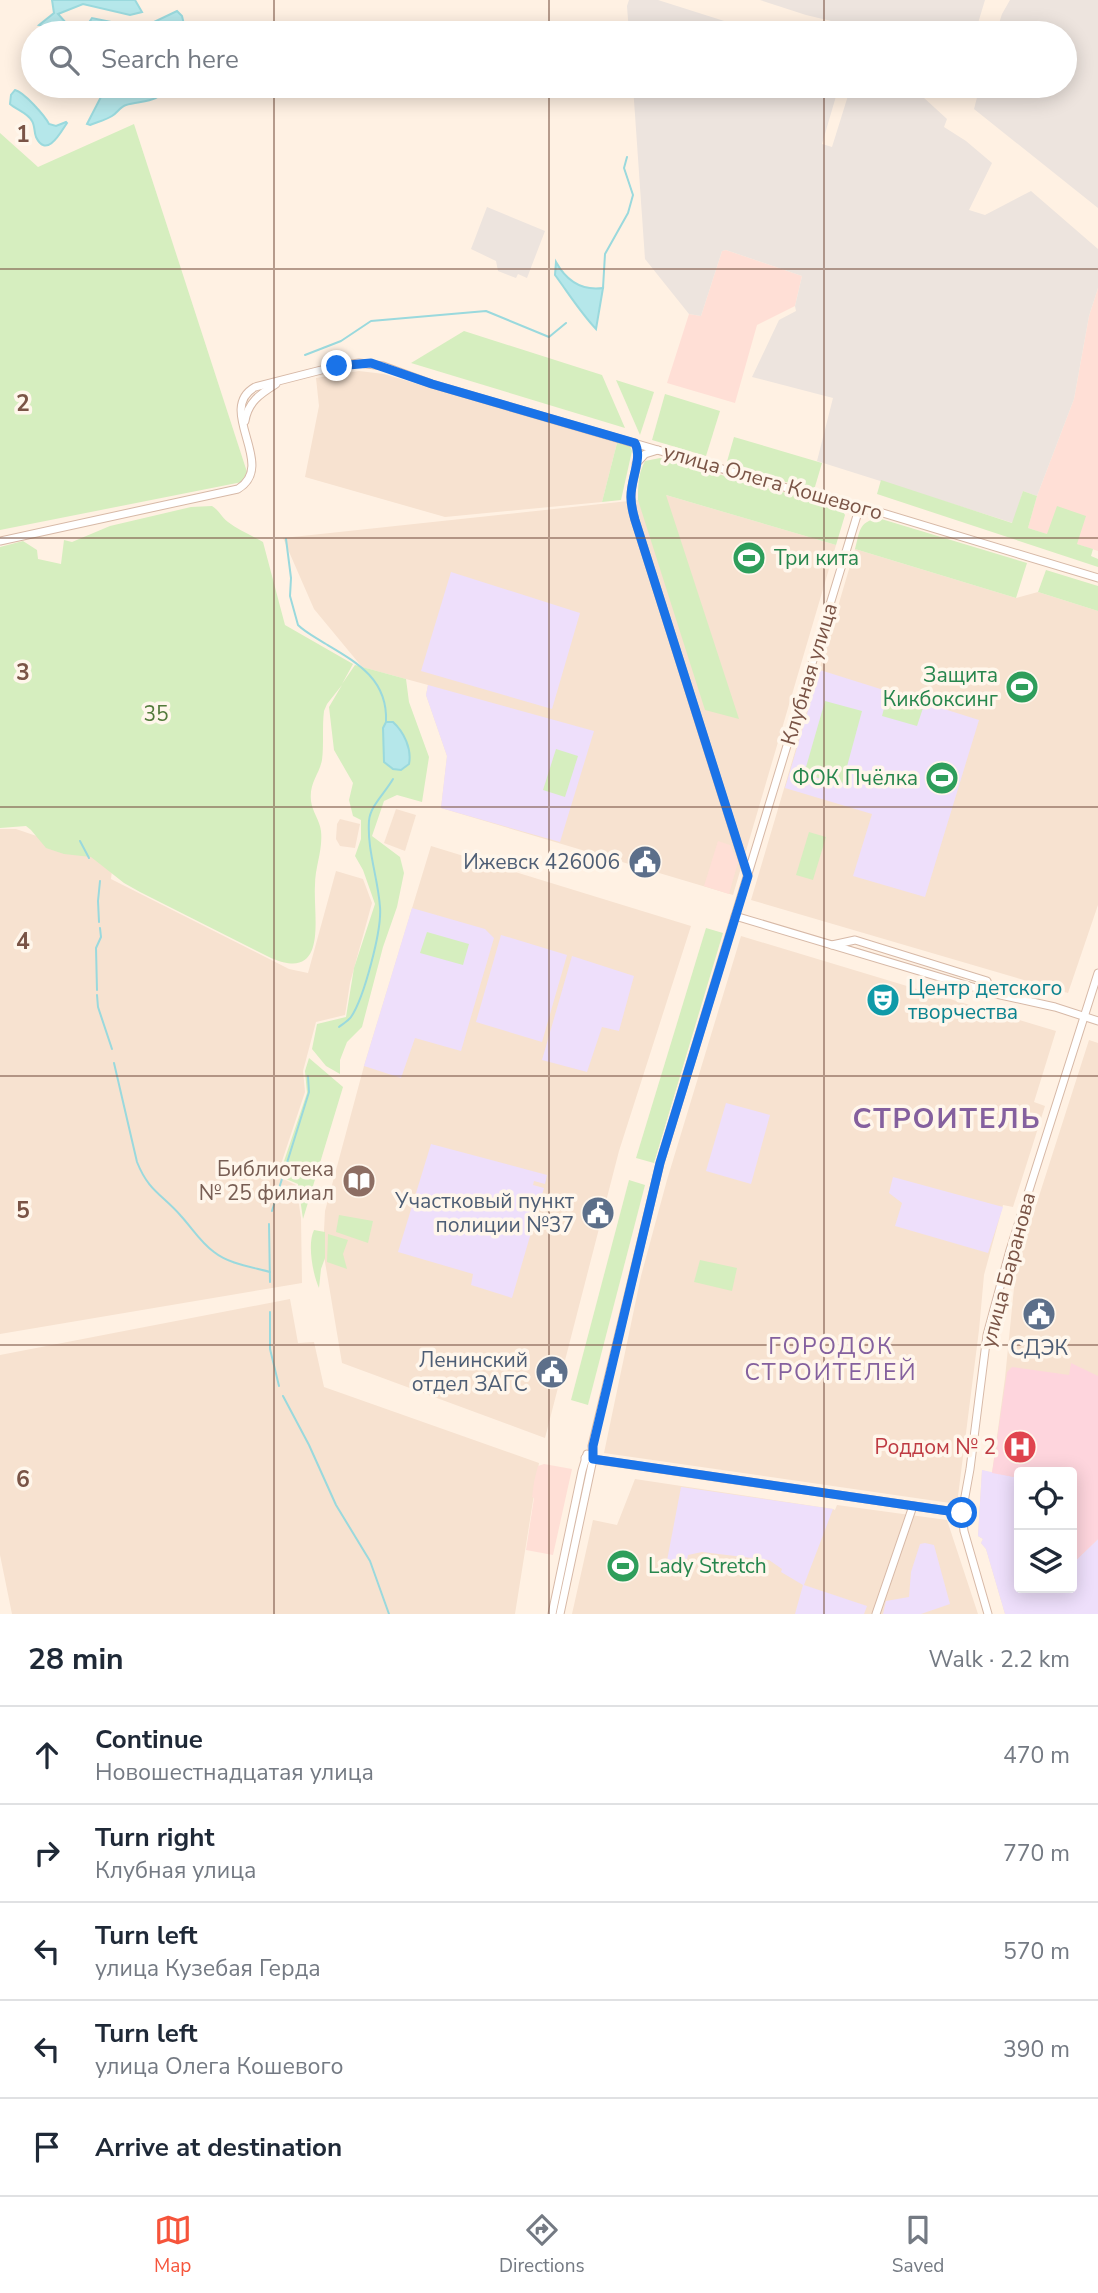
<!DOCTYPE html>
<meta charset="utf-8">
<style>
:root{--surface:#fff;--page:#f6f6f7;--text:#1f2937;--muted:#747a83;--line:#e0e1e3;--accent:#f6543b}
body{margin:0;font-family:"Nunito Sans",sans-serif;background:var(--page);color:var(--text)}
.controls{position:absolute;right:21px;bottom:21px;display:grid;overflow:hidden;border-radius:7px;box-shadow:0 4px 18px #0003}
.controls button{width:63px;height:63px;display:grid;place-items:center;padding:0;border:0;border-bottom:2px solid var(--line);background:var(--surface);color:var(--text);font:35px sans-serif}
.stop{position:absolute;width:21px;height:21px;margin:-16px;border:5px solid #1a73e8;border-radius:50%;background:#fff}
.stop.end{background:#1a73e8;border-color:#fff;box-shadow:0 2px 7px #0008}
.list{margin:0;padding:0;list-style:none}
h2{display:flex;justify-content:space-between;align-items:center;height:91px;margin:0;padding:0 28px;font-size:30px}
h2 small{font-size:23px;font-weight:400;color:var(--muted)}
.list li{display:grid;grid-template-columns:46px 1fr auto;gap:21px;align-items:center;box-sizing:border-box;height:98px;padding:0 28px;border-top:2px solid var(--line)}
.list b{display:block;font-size:26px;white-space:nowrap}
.list p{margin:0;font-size:23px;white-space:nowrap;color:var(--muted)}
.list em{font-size:23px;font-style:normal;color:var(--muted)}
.icon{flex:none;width:38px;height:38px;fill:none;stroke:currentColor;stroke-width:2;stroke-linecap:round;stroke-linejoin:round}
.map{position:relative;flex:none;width:1098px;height:1614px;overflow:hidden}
.search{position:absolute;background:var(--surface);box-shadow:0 4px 18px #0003;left:21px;right:21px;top:21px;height:77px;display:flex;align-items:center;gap:18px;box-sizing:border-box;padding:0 24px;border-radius:38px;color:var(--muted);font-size:26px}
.sheet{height:581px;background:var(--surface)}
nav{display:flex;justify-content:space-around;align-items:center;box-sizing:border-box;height:98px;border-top:2px solid var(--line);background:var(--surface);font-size:19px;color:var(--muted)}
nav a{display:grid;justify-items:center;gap:4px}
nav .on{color:var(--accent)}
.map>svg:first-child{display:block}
</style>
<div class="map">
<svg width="1098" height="1614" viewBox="0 0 1098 1614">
<rect width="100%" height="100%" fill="#fff1e3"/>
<!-- residential -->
<g fill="#f7e2d0" fill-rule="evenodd">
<polygon points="359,371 384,374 617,443 602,502 445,517 305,477 319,406 316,378"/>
<polygon points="666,495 836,545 733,895 441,808 447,756 426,695 428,685 362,667 314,609 283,538 638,500"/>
<polygon points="855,549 1016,598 1038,592 1098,611 1098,905 1068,993 751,900"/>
<polygon points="396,809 416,815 405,851 384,843"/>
<polygon points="340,819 360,824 355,848 340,846 336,839 337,824"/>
<polygon points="0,829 16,829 113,862 111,879 289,969 308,973 336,871 363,879 372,903 350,983 345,1015 316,1022 303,1071 305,1092 277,1176 296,1185 301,1218 302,1283 0,1334"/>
<polygon points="431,846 691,926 619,1151 545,1438 342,1363 323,1250 325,1211 364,1066"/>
<polygon points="741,936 1056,1031 1034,1102 1045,1106 1013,1207 1003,1205 984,1275 979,1330 957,1504 604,1453 641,1276 667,1180"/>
<path d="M 1089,1040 L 1098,1043 L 1098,1614 L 1005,1614 L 986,1549 L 981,1543 L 983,1539 L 978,1536 L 982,1470 L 992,1473 L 1005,1378 L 1016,1268 ZM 1019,1472 L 1072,1472 L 1072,1588 L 1019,1588 Z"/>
<polygon points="290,1299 298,1343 314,1342 324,1387 539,1463 515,1614 12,1614 0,1555 0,1355"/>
<polygon points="635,1479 833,1509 835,1510 837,1505 947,1520 978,1614 572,1614 593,1520 617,1525"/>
</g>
<!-- commercial -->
<g fill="#ffdfd6">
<polygon points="726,250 802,276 795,306 757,325 735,403 667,383 689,314 701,316 722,251"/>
<polygon points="1098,288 1098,551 1028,528 1037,496 1074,399 1089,316"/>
<polygon points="718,841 730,845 738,862 729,894 704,886"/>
<polygon points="544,1464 572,1469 553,1555 526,1550 534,1498 532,1497 534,1482 538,1466"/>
</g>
<!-- industrial -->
<g fill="#ede4de">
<polygon points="629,0 658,0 762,33 629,33 627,6"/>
<polygon points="760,0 985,0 975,33 867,33 861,28 806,15"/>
<polygon points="1010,0 1098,0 1098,208 974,109 980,86 1065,86 1065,33 996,33 1002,14"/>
<polygon points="633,86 839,86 822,144 832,147 851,86 911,86 947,119 944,127 966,141 992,163 969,210 985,215 1031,191 1098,249 1098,288 1089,316 1074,399 1037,496 1023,491 1013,523 817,461 833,398 752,377 779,320 796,311 795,306 802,276 726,250 722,251 701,316 689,314 645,259"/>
<polygon points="487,207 545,231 527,278 518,274 516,278 498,271 496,261 471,249"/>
</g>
<!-- education -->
<g fill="#eedffb">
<polygon points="451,572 580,613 552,709 421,671"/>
<polygon points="820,670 979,720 925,897 853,876 872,814 785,788"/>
<polygon points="428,685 594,731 560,842 441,808 447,756 426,695"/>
<polygon points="412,908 485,929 494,938 461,1051 415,1038 401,1078 364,1066"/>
<polygon points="501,935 567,955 542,1042 476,1022"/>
<polygon points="572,956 634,976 619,1031 602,1027 587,1072 542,1060"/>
<polygon points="726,1103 770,1115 751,1184 706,1171"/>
<polygon points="431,1144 547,1175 545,1184 534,1181 533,1185 544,1188 512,1298 471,1285 473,1274 398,1252"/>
<polygon points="893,1177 1003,1207 988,1253 895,1226 902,1203 889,1193"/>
<polygon points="982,1470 1019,1478 1019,1588 1072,1588 1072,1564 1098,1539 1098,1614 1005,1614 986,1549 981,1543 983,1539 978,1536"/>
<polygon points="681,1487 833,1509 804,1585 867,1606 864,1614 795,1614 803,1585 781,1572 782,1569 769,1560 702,1552 688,1555 685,1569 666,1566"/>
<polygon points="925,1543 934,1545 950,1604 921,1614 883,1614 886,1601 909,1597 911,1572 920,1544"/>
</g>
<!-- medical -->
<polygon fill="#fed5dd" points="1071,1363 1098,1376 1098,1539 1072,1564 1072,1526 1075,1523 1072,1518 1072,1472 1019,1472 1019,1478 992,1473 1007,1372 1012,1367 1069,1375"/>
<!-- green -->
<g fill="#d6eebf">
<polygon points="134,124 247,472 242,482 0,530 0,133 38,167"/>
<polygon points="464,331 602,375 625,428 411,363"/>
<polygon points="616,380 654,392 640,435"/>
<polygon points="665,394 720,411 706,456 652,440"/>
<polygon points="734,437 822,463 814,490 726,465"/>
<polygon points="617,443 630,446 632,451 621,500 602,502"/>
<path d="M 660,458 L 841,508 L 845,515 L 836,545 L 666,495 L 739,719 L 705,710 L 638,500 C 638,486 638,474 645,461 Z"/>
<polygon points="881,480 1012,523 1023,491 1037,496 1028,528 1047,534 1057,506 1086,516 1077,544 1093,549 1091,556 1098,559 1098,567 877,494"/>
<path d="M 212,506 C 220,511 221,517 228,522 C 238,530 251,535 263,542 L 285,625 L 353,664 L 342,684 L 355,665 L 406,679 L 409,702 L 429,757 L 422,802 L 397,795 L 384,801 L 372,836 L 400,857 L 404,873 L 397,907 L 383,947 L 362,1027 L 347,1042 L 340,1060 L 340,1074 L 326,1066 L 312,1049 L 317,1024 L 346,1017 L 354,968 L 375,904 L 363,870 L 355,856 L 361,839 L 361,820 L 353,816 L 349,800 L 353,783 L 334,750 L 329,707 L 342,685 L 327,704 L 324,711 C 322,727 324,744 322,760 C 319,775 309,783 311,801 C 312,811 320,821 321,831 C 323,850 315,867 315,885 C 313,917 329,983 271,958 L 140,892 L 124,883 L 91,857 L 64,854 L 46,848 L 31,830 L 26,826 L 0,828 L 0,547 L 23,541 L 37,550 L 38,559 L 61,564 L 64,540 L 72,542 L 110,526 L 191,507 Z"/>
<path d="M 878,518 L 1027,563 L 1016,598 L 855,549 C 860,532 858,522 878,518 Z"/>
<polygon points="1046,570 1098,586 1098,611 1038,592"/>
<polygon points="887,697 923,708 917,726 882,716"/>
<polygon points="825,701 862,711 842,785 804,774"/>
<polygon points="556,749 578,756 565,797 543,790"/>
<polygon points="809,832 826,837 813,880 796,875"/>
<polygon points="706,928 723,933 654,1163 636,1158"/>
<polygon points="427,932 469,944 463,965 420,953"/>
<polygon points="309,1058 343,1087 303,1219 298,1184 279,1176 307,1093 305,1071"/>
<polygon points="629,1180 645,1185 588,1405 571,1400"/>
<polygon points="339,1215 373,1221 368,1243 336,1232"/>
<path d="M 314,1230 L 325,1232 L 325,1258 L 321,1269 L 319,1288 C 313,1275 307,1244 314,1230 Z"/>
<polygon points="328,1234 348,1240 343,1254 347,1269 327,1262"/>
<polygon points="700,1260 737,1268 732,1291 694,1282"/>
</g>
<!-- water -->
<g fill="#b5e7ea" stroke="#9ad9dd" stroke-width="2">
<polygon points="52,0 135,0 142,12 130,15 83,4 58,14 75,33 59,33 62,31 39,25 54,13"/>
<path d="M 177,11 L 182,16 L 186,33 C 154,33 118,38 90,21 L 92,18 L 121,24 L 152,23 Z"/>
<path d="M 114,86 L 163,86 C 163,104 139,100 126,105 C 120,107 117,113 112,116 C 106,120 97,122 90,125 L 87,124 L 103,93 Z"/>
<path d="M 15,90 C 24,92 45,116 49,124 L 56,126 L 66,122 L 67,123 C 62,130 47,160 36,137 C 34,132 35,126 32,121 C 28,113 17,110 10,104 L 11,95 Z"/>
<path d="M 556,262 C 566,280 581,291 603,288 L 596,329 C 580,312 569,294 555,275 Z"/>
<path d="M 386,722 L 393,722 C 404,732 412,749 409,764 L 401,770 L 393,769 L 384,762 L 383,728 Z"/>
</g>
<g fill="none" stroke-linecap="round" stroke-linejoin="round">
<!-- stream -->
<g stroke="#9ad9dd" stroke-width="2">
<polyline points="603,288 605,254 628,213 633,195 624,168 627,157"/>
<polyline points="305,355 341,341 371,321 486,311 549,337 566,323"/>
<path d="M 286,539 L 291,578 L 290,596 L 298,625 C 306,633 317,638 326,644 C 358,663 388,680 386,722"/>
<polyline points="80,841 89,858"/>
<polyline points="99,922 98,901 100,881"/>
<polyline points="97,990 96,948 101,937 100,928"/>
<polyline points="97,995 98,1007 112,1049"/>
<path d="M 339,1027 C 343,1024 349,1020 351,1017 C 364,998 382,930 380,907 C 378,878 367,850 369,821 C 370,806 385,793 393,779"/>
<path d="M 114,1063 L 137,1162 C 149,1192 162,1194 181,1216 C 192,1228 201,1243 214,1252 C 229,1264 252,1267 270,1272"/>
<polyline points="272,1211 309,1092 308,1076"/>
<polyline points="269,1224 270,1282"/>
<polyline points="270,1312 270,1349 279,1386"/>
<polyline points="283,1396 309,1445 336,1505 370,1561 389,1614"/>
</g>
<defs>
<g id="secondary">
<path d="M 245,421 C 248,402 260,394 276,384"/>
<path d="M 635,443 C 643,459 630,480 631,498 C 631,505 633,513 635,520 L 747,874"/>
<polyline points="636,464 645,454 658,450"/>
<path d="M 0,541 L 238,489 C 278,465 215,410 255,387 L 337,366 L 359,363 L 383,366 L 432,384 L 859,509 L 876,511 L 1098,578"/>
<polyline points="735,916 996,994 1055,1007 1098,1021"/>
<polyline points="832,945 855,940 987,981 992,993"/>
<polyline points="585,1458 962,1513"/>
<polyline points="552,1614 582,1471 587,1454"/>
<polyline points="560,1614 593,1459 592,1446 660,1163 859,509"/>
<polyline points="876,1614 913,1506"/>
<polyline points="988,1614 964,1531 962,1513 970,1469 987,1335 1010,1250 1098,973"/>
</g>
</defs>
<!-- secondary casing -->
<use href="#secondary" stroke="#d7b9a7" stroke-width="9"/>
<!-- secondary -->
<use href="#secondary" stroke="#fff" stroke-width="7"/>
</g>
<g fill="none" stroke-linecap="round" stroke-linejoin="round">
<!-- route -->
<path stroke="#1a73e8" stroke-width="9" d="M 337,366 L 371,363 L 432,384 L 635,443 C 643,458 630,480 631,498 C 631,505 633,513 635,520 L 748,876 L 660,1163 L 593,1446 L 593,1459 L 962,1513"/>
</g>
<!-- grid -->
<path fill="none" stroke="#7a5446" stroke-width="2" stroke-opacity="0.55" d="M 274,0 L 274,33M 549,0 L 549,33M 824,0 L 824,33M 274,86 L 274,1614M 549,86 L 549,1614M 824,86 L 824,1614M 0,269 L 1098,269M 0,538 L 1098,538M 0,807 L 1098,807M 0,1076 L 1098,1076M 0,1345 L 1098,1345"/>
<!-- icons -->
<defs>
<symbol id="stadium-disc" viewBox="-11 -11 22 22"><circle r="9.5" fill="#2e9e5b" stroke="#fff6eb"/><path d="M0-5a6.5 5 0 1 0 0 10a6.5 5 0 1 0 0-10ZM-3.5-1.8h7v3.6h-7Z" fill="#fff"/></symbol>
<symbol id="civic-disc" viewBox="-11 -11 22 22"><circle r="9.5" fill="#5c6f8a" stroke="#fff6eb"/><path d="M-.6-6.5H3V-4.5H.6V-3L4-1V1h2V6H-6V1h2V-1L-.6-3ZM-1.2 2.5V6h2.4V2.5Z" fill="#fff"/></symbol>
<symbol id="theatre-disc" viewBox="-11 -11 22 22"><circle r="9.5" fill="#0f9aa8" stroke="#fff6eb"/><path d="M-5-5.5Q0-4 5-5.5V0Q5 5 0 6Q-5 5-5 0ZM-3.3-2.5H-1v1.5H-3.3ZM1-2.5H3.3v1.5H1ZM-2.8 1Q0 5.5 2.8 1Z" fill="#fff"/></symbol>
<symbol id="library-disc" viewBox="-11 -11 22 22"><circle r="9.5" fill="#8d6e63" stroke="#fff6eb"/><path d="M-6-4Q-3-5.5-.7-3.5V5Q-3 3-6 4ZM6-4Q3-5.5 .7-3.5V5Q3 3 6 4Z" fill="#fff"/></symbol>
<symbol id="hospital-disc" viewBox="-11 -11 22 22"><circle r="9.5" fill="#e0444e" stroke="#fff6eb"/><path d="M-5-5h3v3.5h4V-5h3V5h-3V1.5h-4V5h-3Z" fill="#fff"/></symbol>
</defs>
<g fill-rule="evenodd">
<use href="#stadium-disc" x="730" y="539" width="38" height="38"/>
<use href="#stadium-disc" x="1003" y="668" width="38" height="38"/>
<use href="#stadium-disc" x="923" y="759" width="38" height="38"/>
<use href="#civic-disc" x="626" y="843" width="38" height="38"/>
<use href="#theatre-disc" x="864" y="981" width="38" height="38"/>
<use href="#library-disc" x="340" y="1162" width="38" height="38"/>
<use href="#civic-disc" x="579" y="1194" width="38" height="38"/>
<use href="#civic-disc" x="1020" y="1295" width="38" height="38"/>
<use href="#civic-disc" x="533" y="1353" width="38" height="38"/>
<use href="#hospital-disc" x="1001" y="1428" width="38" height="38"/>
<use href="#stadium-disc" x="604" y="1547" width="38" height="38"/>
</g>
<g text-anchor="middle" stroke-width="7" stroke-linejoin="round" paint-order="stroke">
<!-- street labels -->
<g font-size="21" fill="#7a5446" stroke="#fff6eb">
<text transform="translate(773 482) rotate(16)" y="7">улица Олега Кошевого</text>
<text transform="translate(809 674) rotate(-73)" y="7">Клубная улица</text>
<text transform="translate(1008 1270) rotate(-75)" y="7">улица Баранова</text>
</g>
<!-- leisure labels -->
<g font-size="21" fill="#27864d" stroke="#fff6eb" text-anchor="start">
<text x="774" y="565">Три кита</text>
<text x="998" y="682" text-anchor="end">Защита<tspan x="998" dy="24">Кикбоксинг</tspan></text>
<text x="918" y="785" text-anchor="end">ФОК Пчёлка</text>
<text x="648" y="1573">Lady Stretch</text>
</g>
<!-- park labels -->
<g font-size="21" fill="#527a3a" stroke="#fff6eb">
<text x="156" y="721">35</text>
</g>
<!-- service labels -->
<g font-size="21" fill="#4e5e75" stroke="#fff6eb" text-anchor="end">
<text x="620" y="869">Ижевск 426006</text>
<text x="574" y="1208">Участковый пункт<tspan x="574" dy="24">полиции №37</tspan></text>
<text x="1039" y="1355" text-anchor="middle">СДЭК</text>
<text x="528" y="1367">Ленинский<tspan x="528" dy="24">отдел ЗАГС</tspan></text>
</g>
<!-- culture labels -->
<g font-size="21" fill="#0d838f" stroke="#fff6eb" text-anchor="start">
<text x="908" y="995">Центр детского<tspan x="908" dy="24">творчества</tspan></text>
</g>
<!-- education labels -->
<g font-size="21" fill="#785e54" stroke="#fff6eb" text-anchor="end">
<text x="334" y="1176">Библиотека<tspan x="334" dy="24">№ 25 филиал</tspan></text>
</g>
<!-- health labels -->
<g font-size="21" fill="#be3a42" stroke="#fff6eb" text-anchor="end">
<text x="996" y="1454">Роддом № 2</text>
</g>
<!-- neighbourhood labels -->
<g font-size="23" letter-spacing="2" fill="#84609e" stroke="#fff6eb">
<text x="831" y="1354">ГОРОДОК<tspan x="831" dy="26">СТРОИТЕЛЕЙ</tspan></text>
</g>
<!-- district labels -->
<g font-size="28" font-weight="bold" letter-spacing="2" fill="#84609e" stroke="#fff6eb">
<text x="947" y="1128">СТРОИТЕЛЬ</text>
</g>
</g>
<g font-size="23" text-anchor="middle" font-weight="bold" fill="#7a5446" stroke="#fff6eb" stroke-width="7" stroke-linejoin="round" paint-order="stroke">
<text x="23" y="142">1</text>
<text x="23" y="411">2</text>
<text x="23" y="680">3</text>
<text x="23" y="949">4</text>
<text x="23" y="1218">5</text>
<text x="23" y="1487">6</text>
</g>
</svg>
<div class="controls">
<button><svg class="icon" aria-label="locate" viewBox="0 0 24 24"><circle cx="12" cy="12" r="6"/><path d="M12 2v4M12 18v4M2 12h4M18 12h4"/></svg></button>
<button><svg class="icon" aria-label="layers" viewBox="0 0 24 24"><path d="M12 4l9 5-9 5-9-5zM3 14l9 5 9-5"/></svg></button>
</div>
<div class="stop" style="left:962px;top:1513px"></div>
<div class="stop end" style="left:337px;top:366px"></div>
<div class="search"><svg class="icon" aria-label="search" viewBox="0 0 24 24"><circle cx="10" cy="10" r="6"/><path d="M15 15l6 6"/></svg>Search here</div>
</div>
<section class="sheet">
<h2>28 min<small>Walk · 2.2 km</small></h2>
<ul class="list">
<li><svg class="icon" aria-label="ahead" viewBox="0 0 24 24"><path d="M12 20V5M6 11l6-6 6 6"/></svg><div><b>Continue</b><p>Новошестнадцатая улица</p></div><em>470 m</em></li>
<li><svg class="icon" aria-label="right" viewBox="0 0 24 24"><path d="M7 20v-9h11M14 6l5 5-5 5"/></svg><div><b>Turn right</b><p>Клубная улица</p></div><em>770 m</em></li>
<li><svg class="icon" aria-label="left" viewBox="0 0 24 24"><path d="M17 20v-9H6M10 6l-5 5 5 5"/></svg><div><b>Turn left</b><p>улица Кузебая Герда</p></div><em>570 m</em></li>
<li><svg class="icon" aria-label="left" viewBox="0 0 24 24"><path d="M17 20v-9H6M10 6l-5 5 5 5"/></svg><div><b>Turn left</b><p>улица Олега Кошевого</p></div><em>390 m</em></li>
<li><svg class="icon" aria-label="arrive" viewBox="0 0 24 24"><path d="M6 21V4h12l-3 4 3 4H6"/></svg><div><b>Arrive at destination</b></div></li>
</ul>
</section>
<nav>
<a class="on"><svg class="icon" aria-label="map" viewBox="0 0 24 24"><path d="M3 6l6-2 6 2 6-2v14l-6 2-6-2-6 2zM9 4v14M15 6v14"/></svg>Map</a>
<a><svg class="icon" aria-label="directions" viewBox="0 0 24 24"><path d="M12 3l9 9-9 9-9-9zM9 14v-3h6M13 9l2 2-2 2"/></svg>Directions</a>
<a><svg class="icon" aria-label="saved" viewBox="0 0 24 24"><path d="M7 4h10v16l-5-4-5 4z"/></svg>Saved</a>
</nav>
